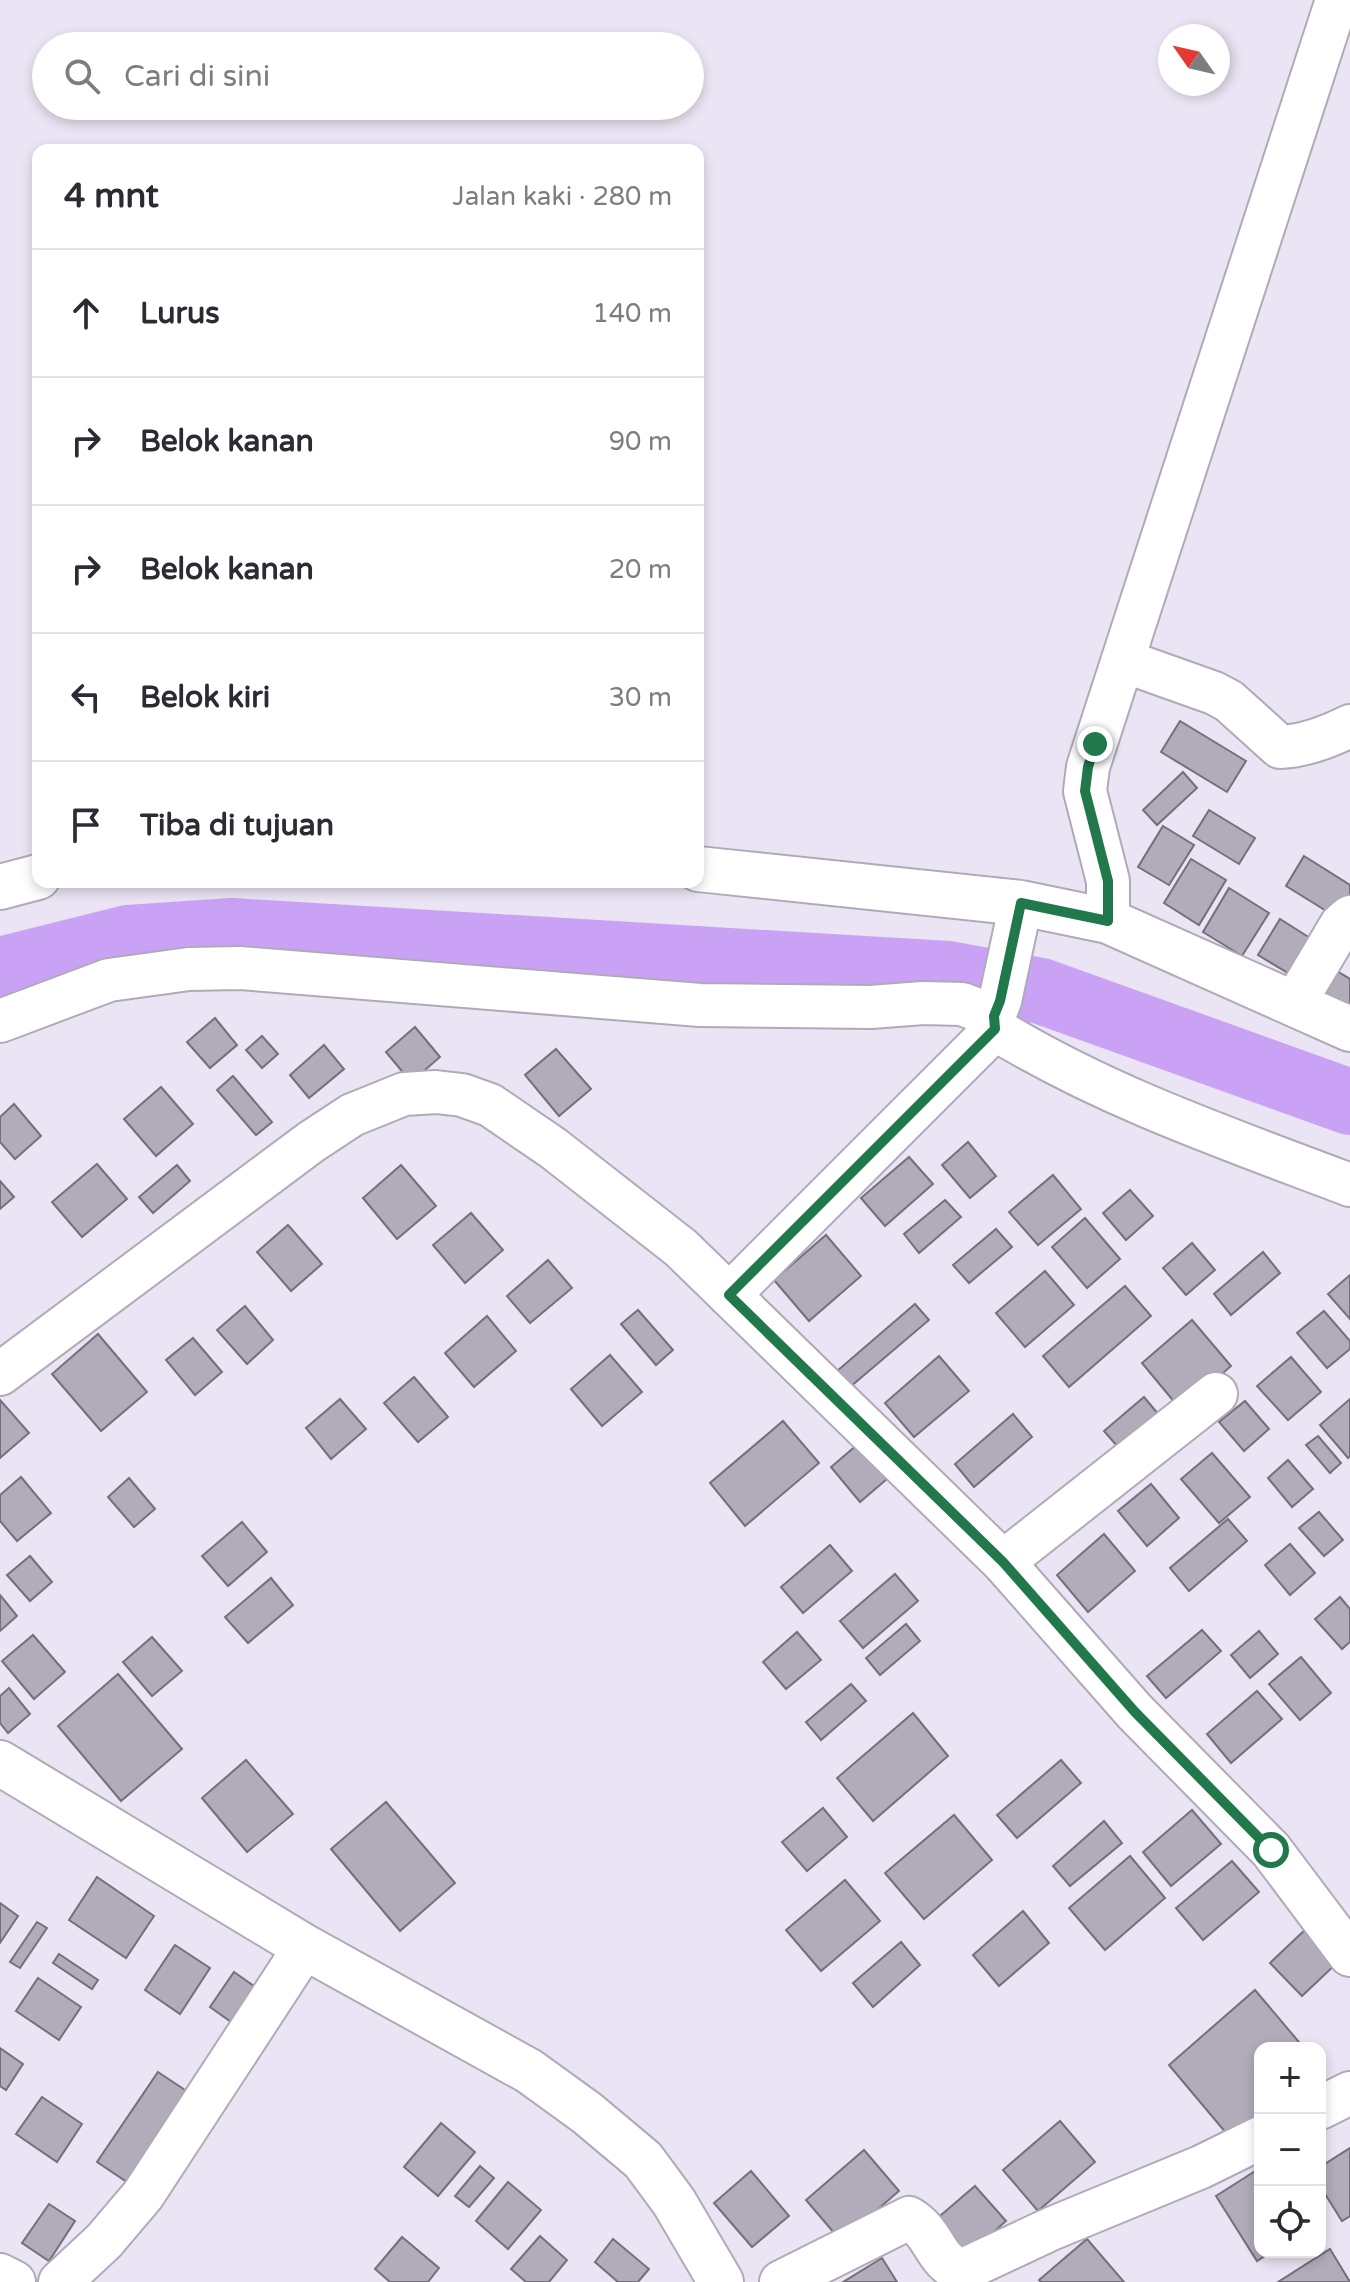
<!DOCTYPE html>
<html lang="id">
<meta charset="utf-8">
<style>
:root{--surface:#fff;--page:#f2f2f3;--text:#2b2b33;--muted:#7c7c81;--line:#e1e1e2}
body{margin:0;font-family:"Varela Round",sans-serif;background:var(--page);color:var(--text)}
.controls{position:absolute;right:24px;bottom:24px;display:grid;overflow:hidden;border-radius:16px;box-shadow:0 4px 12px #0003}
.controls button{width:72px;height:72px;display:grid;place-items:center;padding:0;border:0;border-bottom:2px solid var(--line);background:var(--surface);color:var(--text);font:40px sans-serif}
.compass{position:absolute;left:1158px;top:24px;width:72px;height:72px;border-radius:50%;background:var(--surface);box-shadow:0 4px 12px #0003;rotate:304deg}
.stop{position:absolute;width:24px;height:24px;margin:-18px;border:6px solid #21784b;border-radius:50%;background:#fff}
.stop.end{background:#21784b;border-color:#fff;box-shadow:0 2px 8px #0008}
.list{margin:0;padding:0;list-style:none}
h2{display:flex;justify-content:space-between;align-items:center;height:104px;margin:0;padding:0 32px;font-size:34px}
h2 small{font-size:26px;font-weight:400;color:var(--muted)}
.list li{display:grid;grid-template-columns:52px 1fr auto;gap:24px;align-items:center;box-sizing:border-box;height:128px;padding:0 32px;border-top:2px solid var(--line)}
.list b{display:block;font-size:30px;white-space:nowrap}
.list em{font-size:26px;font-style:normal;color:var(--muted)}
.icon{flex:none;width:44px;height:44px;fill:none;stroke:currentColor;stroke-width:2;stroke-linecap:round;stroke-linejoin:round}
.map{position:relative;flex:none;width:1350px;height:2282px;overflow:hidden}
.search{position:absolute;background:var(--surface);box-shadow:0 4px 12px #0003;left:32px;top:32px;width:672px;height:88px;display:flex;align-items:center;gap:20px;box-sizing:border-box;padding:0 28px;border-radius:44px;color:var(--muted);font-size:30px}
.panel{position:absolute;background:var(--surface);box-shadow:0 4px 12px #0003;left:32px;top:144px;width:672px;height:744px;border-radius:16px}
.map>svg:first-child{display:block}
</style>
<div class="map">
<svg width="1350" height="2282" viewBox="0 0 1350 2282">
<rect width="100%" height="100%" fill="#ebe4f4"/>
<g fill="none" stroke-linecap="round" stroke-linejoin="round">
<!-- river -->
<polyline stroke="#caa2f5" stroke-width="66" points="0,970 128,938 232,931 948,974 1041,991 1350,1102"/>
</g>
<!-- building -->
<g fill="#b2abba" stroke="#756e7c" stroke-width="2">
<polygon points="1180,721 1246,761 1227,792 1161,752"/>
<polygon points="1183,772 1197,788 1157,825 1143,810"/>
<polygon points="1209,810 1255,838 1239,864 1193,836"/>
<polygon points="1163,826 1194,845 1169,885 1138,867"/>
<polygon points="1304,856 1350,885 1350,895 1336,917 1286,886"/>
<polygon points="1191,859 1226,880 1199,925 1164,903"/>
<polygon points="1229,888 1269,913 1242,956 1203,932"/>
<polygon points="1280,919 1318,943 1296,978 1258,955"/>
<polygon points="1322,962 1350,979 1350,1009 1308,985"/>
<polygon points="215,1018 237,1045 210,1068 187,1042"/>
<polygon points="415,1027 440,1057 411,1082 386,1052"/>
<polygon points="262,1036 278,1054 262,1068 246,1050"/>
<polygon points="324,1045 344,1069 309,1098 290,1075"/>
<polygon points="556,1049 591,1089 559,1116 525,1075"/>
<polygon points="233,1076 272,1122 256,1135 217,1090"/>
<polygon points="161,1087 193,1124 156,1156 124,1119"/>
<polygon points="14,1104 41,1136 15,1159 0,1142 0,1117"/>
<polygon points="968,1142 996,1176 970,1198 942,1165"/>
<polygon points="909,1157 933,1184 885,1226 861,1198"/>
<polygon points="97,1164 127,1199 82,1237 52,1202"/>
<polygon points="177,1165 190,1181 153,1213 139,1197"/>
<polygon points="401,1165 436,1206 397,1239 363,1198"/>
<polygon points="1053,1175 1081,1209 1038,1245 1009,1212"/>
<polygon points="0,1181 14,1197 0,1209"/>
<polygon points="1130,1190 1153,1216 1126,1240 1103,1213"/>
<polygon points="945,1200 961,1217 919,1253 904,1234"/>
<polygon points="471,1213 503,1250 465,1283 433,1245"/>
<polygon points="1085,1218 1120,1259 1087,1288 1052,1247"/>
<polygon points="288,1225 322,1264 291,1291 257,1252"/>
<polygon points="996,1229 1012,1247 969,1283 953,1265"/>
<polygon points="826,1235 861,1276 809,1321 774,1280"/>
<polygon points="1192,1243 1215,1270 1186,1295 1163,1268"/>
<polygon points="1263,1252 1280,1273 1231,1315 1214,1294"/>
<polygon points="548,1260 572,1288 530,1323 507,1296"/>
<polygon points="1045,1271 1074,1305 1025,1347 996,1313"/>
<polygon points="1350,1275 1350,1319 1328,1294"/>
<polygon points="1125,1286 1151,1316 1069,1387 1043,1356"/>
<polygon points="915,1304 929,1320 850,1387 837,1371"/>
<polygon points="245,1306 273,1340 247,1364 217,1330"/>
<polygon points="638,1310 673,1350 656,1365 621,1324"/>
<polygon points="1324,1311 1350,1341 1350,1349 1327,1368 1297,1333"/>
<polygon points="487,1316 516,1351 474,1387 445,1353"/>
<polygon points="1192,1320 1231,1366 1181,1410 1142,1363"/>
<polygon points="98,1334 147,1392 101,1431 52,1374"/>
<polygon points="193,1338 222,1372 195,1395 166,1360"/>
<polygon points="610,1355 642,1392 602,1426 571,1389"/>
<polygon points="939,1356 969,1391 914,1437 885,1403"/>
<polygon points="1291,1357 1321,1392 1288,1420 1257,1386"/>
<polygon points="414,1377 448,1417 418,1442 384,1403"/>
<polygon points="1144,1397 1164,1421 1125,1455 1104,1431"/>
<polygon points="340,1399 366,1429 331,1459 306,1428"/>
<polygon points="1350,1399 1350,1456 1348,1458 1320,1425"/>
<polygon points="0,1400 29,1433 0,1458"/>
<polygon points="1245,1401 1269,1429 1244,1451 1219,1422"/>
<polygon points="1013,1414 1032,1437 974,1487 955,1464"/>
<polygon points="783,1421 819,1463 745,1526 710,1483"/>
<polygon points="1318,1436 1341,1463 1330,1473 1306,1445"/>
<polygon points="857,1445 887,1479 860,1502 831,1467"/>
<polygon points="1212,1453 1250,1497 1219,1523 1181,1479"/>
<polygon points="1288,1460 1313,1489 1292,1507 1268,1478"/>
<polygon points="21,1477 51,1513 17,1541 0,1521 0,1495"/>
<polygon points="129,1478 155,1509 134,1527 108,1497"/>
<polygon points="1151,1484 1179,1518 1147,1546 1118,1511"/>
<polygon points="1319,1512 1343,1540 1324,1556 1299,1528"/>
<polygon points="1228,1519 1247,1541 1189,1591 1170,1568"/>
<polygon points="242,1522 267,1552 228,1586 202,1556"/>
<polygon points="1104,1534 1135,1571 1088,1612 1057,1575"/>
<polygon points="1290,1544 1315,1573 1290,1595 1265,1565"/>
<polygon points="830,1545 852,1571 803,1613 781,1587"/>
<polygon points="30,1556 52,1582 30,1601 7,1575"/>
<polygon points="895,1574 918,1601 863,1648 840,1621"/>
<polygon points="271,1578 293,1605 248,1643 225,1617"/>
<polygon points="0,1595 17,1616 0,1631"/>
<polygon points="1340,1597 1350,1609 1350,1642 1342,1649 1315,1619"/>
<polygon points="906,1624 920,1641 880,1675 866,1658"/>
<polygon points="1202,1630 1221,1651 1166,1698 1147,1676"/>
<polygon points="1259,1631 1278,1654 1250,1678 1231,1655"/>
<polygon points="797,1632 821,1660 786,1689 763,1662"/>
<polygon points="33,1635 65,1672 34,1699 2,1661"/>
<polygon points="152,1637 182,1671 152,1696 123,1662"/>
<polygon points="1301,1657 1331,1693 1300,1720 1269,1684"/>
<polygon points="118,1674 182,1749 121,1801 58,1726"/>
<polygon points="851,1684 866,1701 821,1740 806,1722"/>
<polygon points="9,1688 30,1714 8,1733 0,1723 0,1696"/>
<polygon points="1257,1691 1282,1719 1231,1763 1207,1734"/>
<polygon points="913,1713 948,1756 873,1821 837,1778"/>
<polygon points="246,1760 293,1814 247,1852 202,1798"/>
<polygon points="1061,1760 1081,1783 1017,1838 997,1815"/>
<polygon points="386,1802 455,1883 400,1931 331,1849"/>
<polygon points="823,1808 847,1837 807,1871 782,1842"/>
<polygon points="1192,1810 1221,1844 1171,1886 1143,1852"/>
<polygon points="954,1815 992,1860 924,1919 885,1873"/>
<polygon points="1104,1821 1122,1843 1070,1886 1053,1866"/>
<polygon points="1130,1856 1165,1898 1105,1950 1069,1908"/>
<polygon points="1232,1861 1259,1892 1203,1940 1176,1908"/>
<polygon points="97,1877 154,1916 126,1958 69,1920"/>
<polygon points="845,1880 880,1921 821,1971 786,1930"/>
<polygon points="0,1903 18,1916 0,1943"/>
<polygon points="1023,1911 1049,1943 999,1986 973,1955"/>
<polygon points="37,1922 47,1928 20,1968 10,1962"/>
<polygon points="1307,1928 1338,1962 1302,1996 1270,1963"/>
<polygon points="901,1942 920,1965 873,2007 853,1983"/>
<polygon points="175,1945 210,1968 180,2014 145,1990"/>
<polygon points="59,1954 98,1980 92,1989 53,1963"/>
<polygon points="234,1972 258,1989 234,2024 210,2007"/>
<polygon points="38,1978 81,2007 59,2040 16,2011"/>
<polygon points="1255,1990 1304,2048 1260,2048 1260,2116 1232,2140 1169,2065"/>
<polygon points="0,2048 23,2064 6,2090 0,2086"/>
<polygon points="158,2072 197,2098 136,2188 97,2162"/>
<polygon points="42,2097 82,2124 57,2162 16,2134"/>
<polygon points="1060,2121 1095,2162 1038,2211 1003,2170"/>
<polygon points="441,2123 475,2152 438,2196 404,2167"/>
<polygon points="1350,2148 1350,2216 1342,2221 1320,2186 1320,2167"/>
<polygon points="864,2150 899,2191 841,2241 806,2200"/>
<polygon points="480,2166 494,2178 469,2207 455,2196"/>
<polygon points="1260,2168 1260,2252 1271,2252 1257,2261 1216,2196"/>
<polygon points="751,2171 789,2216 752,2247 714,2203"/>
<polygon points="508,2182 541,2210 508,2249 476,2221"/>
<polygon points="975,2186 1006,2221 965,2257 934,2221"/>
<polygon points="49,2204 75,2221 49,2261 22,2243"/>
<polygon points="540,2236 567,2260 549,2282 526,2282 511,2269"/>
<polygon points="402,2237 439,2268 428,2282 390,2282 375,2269"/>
<polygon points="613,2239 649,2269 638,2282 618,2282 595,2262"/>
<polygon points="1087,2239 1124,2282 1041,2282 1039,2280"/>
<polygon points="1330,2249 1350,2282 1278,2282"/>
<polygon points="882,2258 897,2282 843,2282"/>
</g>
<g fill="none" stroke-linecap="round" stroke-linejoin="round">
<defs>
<g id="minor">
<path d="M 1124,661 L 1214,693 L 1229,701 L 1280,747 C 1305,746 1328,737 1350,726"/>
<path d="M 1021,903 L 1000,1001 L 994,1016 L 995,1029 C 1106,1097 1229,1139 1350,1185"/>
<polyline points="1108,921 1108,881 1085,791 1088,767 1337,0"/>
<polyline points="1294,1004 1341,925 1350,917"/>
<polyline points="0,1021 109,980 189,969 240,968 700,1005 871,1007 923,1003 962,1004 994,1016"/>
<polyline points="729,1295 995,1029"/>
<polyline points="0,1374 311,1142 352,1115 404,1094 436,1092 462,1095 490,1105 553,1148 681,1248 1003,1562 1135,1712 1271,1850 1350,1955"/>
<polyline points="1003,1562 1216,1394"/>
<polyline points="1320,2108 1350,2093"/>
<polyline points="0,2275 14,2282"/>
<polyline points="60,2282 104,2241 143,2195 305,1947"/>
<path d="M 781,2282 L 909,2218 C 936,2234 933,2260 961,2271 L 1053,2228 L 1201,2167 L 1260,2138"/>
</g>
<g id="tertiary">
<polyline points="698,869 1021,903 1108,921 1350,1029"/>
<polyline points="0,887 38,877"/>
<polyline points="0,1763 305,1947 529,2071 587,2113 643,2160 674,2202 721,2282"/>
</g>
</defs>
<!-- minor casing -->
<use href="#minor" stroke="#b0aab8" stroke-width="46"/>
<!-- tertiary casing -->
<use href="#tertiary" stroke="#b0aab8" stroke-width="48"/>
<!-- minor -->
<use href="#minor" stroke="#fff" stroke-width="42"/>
<!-- tertiary -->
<use href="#tertiary" stroke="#fff" stroke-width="44"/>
</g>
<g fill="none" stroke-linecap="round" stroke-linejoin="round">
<!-- route -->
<polyline stroke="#21784b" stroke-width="10" points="1095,744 1088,767 1085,791 1108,881 1108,921 1021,903 1000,1001 994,1016 995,1029 729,1295 1003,1562 1135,1712 1271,1850"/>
</g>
</svg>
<div class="controls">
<button>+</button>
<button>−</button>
<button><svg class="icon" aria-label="locate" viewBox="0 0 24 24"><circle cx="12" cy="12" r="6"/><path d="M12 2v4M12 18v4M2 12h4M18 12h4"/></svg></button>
</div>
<svg class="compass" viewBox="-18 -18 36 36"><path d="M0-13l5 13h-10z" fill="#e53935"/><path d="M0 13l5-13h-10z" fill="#7c7c81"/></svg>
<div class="stop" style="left:1271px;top:1850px"></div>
<div class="stop end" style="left:1095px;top:744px"></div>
<div class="search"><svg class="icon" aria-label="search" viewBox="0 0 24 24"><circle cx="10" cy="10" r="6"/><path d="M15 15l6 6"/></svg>Cari di sini</div>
<section class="panel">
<h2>4 mnt<small>Jalan kaki · 280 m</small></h2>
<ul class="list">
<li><svg class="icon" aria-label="ahead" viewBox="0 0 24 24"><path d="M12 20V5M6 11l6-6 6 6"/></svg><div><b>Lurus</b></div><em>140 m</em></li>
<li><svg class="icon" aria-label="right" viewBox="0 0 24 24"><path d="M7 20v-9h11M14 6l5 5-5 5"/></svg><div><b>Belok kanan</b></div><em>90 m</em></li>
<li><svg class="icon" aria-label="right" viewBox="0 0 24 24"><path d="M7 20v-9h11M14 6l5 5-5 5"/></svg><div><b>Belok kanan</b></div><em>20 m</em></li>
<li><svg class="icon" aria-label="left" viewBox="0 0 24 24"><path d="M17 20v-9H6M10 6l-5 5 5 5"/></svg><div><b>Belok kiri</b></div><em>30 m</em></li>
<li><svg class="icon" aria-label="arrive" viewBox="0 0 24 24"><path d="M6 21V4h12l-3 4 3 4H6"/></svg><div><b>Tiba di tujuan</b></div></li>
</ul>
</section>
</div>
